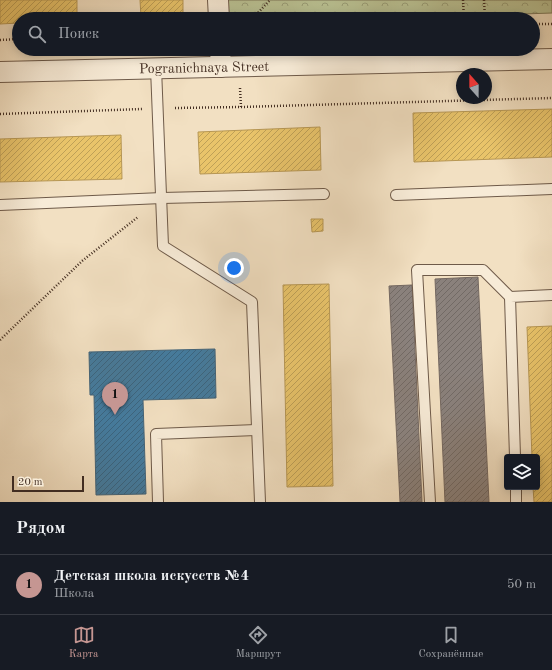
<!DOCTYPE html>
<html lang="ru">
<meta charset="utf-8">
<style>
:root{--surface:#171b24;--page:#20242c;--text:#f1f3f6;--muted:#9ea1a6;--line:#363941;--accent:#c59692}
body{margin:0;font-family:"Old Standard TT",serif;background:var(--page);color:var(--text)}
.controls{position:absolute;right:12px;bottom:12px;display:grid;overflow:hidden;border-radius:4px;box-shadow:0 2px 10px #0003}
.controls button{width:36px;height:36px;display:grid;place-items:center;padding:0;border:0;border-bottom:1px solid var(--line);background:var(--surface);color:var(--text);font:20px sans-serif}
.compass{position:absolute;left:456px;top:68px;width:36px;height:36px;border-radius:50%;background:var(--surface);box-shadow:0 2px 10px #0003;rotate:339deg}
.scale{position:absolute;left:12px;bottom:10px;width:72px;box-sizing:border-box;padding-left:4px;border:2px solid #422d21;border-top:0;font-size:11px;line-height:14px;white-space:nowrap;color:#422d21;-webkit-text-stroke:3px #f7ebd7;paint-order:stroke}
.you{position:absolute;left:234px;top:268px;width:14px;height:14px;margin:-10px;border:3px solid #fff;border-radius:50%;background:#1a73e8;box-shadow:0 0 0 6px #1a73e833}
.badge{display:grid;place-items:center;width:26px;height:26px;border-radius:50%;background:var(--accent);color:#111;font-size:13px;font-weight:700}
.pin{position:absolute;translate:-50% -33px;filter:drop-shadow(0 1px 2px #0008)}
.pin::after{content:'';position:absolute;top:21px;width:14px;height:12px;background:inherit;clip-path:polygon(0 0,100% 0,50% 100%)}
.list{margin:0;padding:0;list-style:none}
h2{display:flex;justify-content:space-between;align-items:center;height:52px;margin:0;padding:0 16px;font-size:17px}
h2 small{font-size:13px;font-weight:400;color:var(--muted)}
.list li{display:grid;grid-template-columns:26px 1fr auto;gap:12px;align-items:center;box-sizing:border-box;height:60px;padding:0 16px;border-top:1px solid var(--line)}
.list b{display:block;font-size:15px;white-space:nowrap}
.list p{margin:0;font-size:13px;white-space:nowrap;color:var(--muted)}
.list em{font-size:13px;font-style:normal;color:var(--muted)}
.icon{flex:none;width:22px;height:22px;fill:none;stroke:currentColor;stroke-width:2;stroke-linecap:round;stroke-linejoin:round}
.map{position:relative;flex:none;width:552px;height:502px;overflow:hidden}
.search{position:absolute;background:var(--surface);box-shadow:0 2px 10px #0003;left:12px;right:12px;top:12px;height:44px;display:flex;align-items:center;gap:10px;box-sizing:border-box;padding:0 14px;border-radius:22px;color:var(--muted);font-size:15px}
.sheet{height:112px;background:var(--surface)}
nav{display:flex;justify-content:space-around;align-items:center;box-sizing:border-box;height:56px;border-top:1px solid var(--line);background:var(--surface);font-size:11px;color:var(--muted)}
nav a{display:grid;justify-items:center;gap:2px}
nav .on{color:var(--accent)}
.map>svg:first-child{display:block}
</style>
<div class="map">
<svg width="552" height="502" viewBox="0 0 552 502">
<defs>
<pattern id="park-crowns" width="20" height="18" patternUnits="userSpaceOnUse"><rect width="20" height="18" fill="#bac294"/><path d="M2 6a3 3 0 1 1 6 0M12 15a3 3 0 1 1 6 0" fill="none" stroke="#999e78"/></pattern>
<pattern id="homes-hatch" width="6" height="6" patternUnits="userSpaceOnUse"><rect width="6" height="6" fill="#e9c46a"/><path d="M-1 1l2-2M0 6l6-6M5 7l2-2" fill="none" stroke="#bea057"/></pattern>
<pattern id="public-hatch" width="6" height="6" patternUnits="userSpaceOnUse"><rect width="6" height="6" fill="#457b9d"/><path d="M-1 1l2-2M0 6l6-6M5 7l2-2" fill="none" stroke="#3b6580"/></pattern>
<pattern id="industry-hatch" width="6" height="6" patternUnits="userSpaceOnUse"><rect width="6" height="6" fill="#8a817c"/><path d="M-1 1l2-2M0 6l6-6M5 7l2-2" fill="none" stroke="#726a65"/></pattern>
</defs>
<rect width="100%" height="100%" fill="#f2e0c2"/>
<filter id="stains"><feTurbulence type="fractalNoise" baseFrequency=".005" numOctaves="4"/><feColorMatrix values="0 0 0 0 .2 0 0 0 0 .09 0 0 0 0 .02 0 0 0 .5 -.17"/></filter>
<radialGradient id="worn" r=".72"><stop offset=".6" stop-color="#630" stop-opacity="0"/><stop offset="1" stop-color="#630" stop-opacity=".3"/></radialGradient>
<!-- park -->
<polygon fill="url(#park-crowns)" stroke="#7e785a" points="226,0 552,0 552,13 375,19 227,19"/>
<!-- homes -->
<g fill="url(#homes-hatch)" stroke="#b79754">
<polygon points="0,0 77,0 77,19 19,19 19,23 0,24"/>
<polygon points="140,0 183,0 183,16 141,17"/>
<polygon points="552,109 552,157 414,162 413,113"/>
<polygon points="320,127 321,170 200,174 198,132"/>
<polygon points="121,135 122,179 0,182 0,139"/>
<polygon points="311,219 323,219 323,231 312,232"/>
<polygon points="329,284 333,486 287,487 283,285"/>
<polygon points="552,326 552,502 534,502 533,487 537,487 537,457 532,457 527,327"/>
</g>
<!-- public -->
<polygon fill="url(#public-hatch)" stroke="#446478" points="215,349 216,398 143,400 146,494 96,495 94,395 90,395 89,352"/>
<!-- industry -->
<g fill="url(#industry-hatch)" stroke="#746861">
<polygon points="478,277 489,502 445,502 435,279"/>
<polygon points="412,285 422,502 400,502 389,286"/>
</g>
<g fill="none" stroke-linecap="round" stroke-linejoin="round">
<defs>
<g id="lane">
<polyline points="156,68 163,246 252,302 260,502"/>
<polyline points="396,195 552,189"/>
<polyline points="0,205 162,198 324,194"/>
<polyline points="515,457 510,297 552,295"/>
<polyline points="516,487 516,502"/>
<polyline points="158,502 156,434 257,430"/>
<polyline points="430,502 417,270 483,270 510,297"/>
</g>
<g id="street">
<polyline points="218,0 219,19"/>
<polyline points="220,49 221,67"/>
<polyline points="0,72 552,59"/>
</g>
</defs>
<!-- lane casing -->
<use href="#lane" stroke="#6e5a49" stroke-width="12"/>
<!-- street casing -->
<use href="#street" stroke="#6e5a49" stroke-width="22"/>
<!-- path -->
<g stroke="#422d21" stroke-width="2.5" stroke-dasharray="1 2" stroke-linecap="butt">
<polyline points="463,0 464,19"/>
<polyline points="484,0 485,19"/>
<polyline points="252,19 270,0"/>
<polyline points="533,24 552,24"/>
<polyline points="0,40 19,39"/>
<polyline points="240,88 241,107"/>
<polyline points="175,108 241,107 552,98"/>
<polyline points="0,114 142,109"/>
<polyline points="0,340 82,261 138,217"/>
</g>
<!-- lane -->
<use href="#lane" stroke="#f7ebd7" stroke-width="10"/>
<!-- street -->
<use href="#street" stroke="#f7ebd7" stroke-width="20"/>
</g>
<g text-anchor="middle" stroke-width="4" stroke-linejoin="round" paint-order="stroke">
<!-- street labels -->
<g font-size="14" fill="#422d21" stroke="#f7ebd7">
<text transform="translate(204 67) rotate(-1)" y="5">Pogranichnaya Street</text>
</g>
</g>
<rect width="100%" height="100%" filter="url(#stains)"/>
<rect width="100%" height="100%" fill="url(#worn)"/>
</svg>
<div class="controls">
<button><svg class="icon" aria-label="layers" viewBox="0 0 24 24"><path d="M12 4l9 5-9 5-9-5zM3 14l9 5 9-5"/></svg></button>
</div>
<svg class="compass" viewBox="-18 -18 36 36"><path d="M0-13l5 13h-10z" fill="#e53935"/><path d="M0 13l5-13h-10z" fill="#9ea1a6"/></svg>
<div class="scale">20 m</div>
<div class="you"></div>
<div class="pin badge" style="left:115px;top:415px">1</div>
<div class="search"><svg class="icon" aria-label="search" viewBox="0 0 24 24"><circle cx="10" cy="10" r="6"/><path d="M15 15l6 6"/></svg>Поиск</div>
</div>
<section class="sheet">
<h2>Рядом<small></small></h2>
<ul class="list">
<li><span class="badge">1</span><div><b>Детская школа искусств №4</b><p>Школа</p></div><em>50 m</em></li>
</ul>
</section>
<nav>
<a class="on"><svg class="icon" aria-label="map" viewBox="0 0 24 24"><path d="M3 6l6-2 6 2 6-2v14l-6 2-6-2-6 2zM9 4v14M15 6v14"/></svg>Карта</a>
<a><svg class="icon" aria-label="directions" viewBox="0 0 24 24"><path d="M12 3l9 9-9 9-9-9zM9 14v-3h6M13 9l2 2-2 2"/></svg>Маршрут</a>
<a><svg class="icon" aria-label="saved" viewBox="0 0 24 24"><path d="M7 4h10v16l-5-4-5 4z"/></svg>Сохранённые</a>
</nav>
